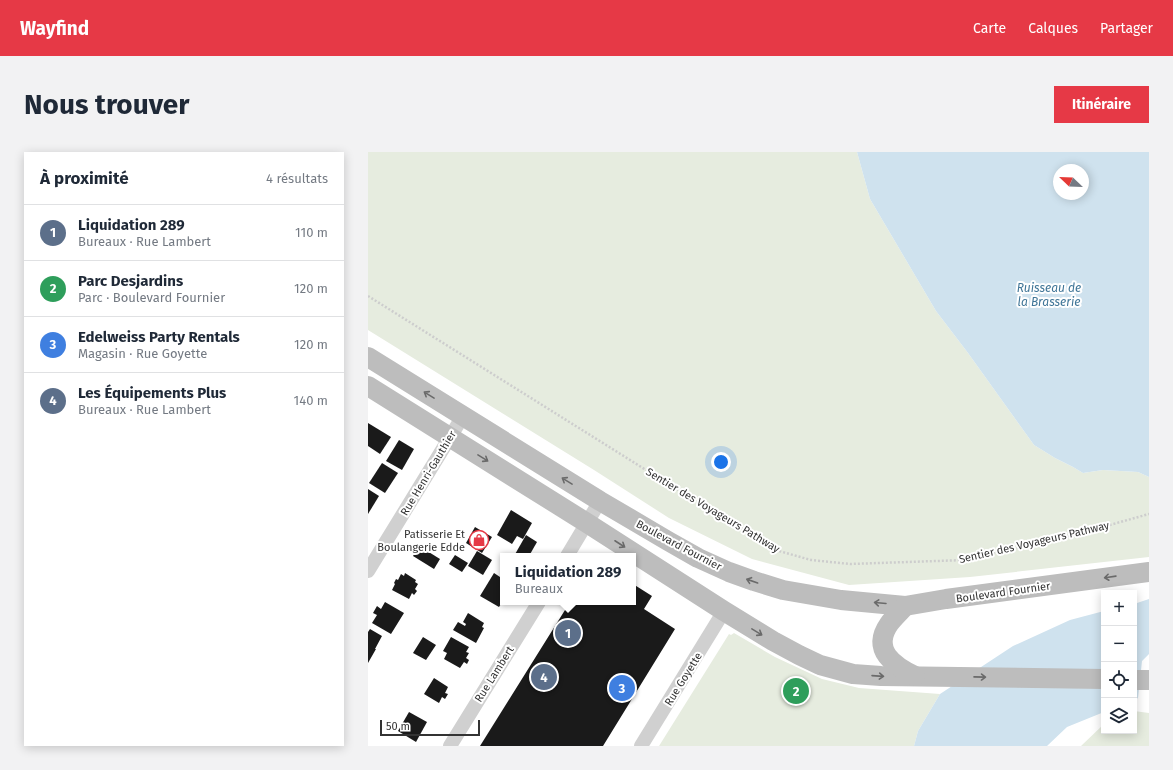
<!DOCTYPE html>
<html lang="fr">
<meta charset="utf-8">
<style>
:root{--surface:#fff;--page:#f2f2f3;--text:#1f2937;--muted:#747a83;--line:#e0e1e3;--accent:#e63946}
body{margin:0;font-family:"Fira Sans",sans-serif;background:var(--page);color:var(--text)}
.controls{position:absolute;right:12px;bottom:12px;display:grid;overflow:hidden;border-radius:0px;box-shadow:0 2px 10px #0003}
.controls button{width:36px;height:36px;display:grid;place-items:center;padding:0;border:0;border-bottom:1px solid var(--line);background:var(--surface);color:var(--text);font:20px sans-serif}
.compass{position:absolute;left:685px;top:12px;width:36px;height:36px;border-radius:50%;background:var(--surface);box-shadow:0 2px 10px #0003;rotate:293deg}
.scale{position:absolute;left:12px;bottom:10px;width:100px;box-sizing:border-box;padding-left:4px;border:2px solid #333;border-top:0;font-size:11px;line-height:14px;white-space:nowrap;color:#333;-webkit-text-stroke:3px #fff;paint-order:stroke}
.you{position:absolute;left:353px;top:310px;width:14px;height:14px;margin:-10px;border:3px solid #fff;border-radius:50%;background:#1a73e8;box-shadow:0 0 0 6px #1a73e833}
.badge{display:grid;place-items:center;width:26px;height:26px;border-radius:50%;background:var(--accent);color:#fff;font-size:13px;font-weight:700}
.pin{position:absolute;translate:-50% -50%;border:2px solid #fff;box-shadow:0 1px 4px #0006}
.popup{position:absolute;left:132px;top:401px;width:136px;height:52px;box-sizing:border-box;display:grid;place-content:center;border-radius:0px;background:var(--surface);filter:drop-shadow(0 1px 3px #0005);font-size:13px;white-space:nowrap;color:var(--muted)}
.popup b{font-size:15px;color:var(--text)}
.popup::after{content:'';position:absolute;left:50%;top:100%;margin-left:-8px;border:8px solid transparent;border-top-color:var(--surface)}
.list{margin:0;padding:0;list-style:none}
h2{display:flex;justify-content:space-between;align-items:center;height:52px;margin:0;padding:0 16px;font-size:17px}
h2 small{font-size:13px;font-weight:400;color:var(--muted)}
.list li{display:grid;grid-template-columns:26px 1fr auto;gap:12px;align-items:center;box-sizing:border-box;height:56px;padding:0 16px;border-top:1px solid var(--line)}
.list b{display:block;font-size:15px;white-space:nowrap}
.list p{margin:0;font-size:13px;white-space:nowrap;color:var(--muted)}
.list em{font-size:13px;font-style:normal;color:var(--muted)}
.icon{flex:none;width:22px;height:22px;fill:none;stroke:currentColor;stroke-width:2;stroke-linecap:round;stroke-linejoin:round}
.map{position:relative;flex:none;width:781px;height:594px;overflow:hidden;border-radius:0px}
header{display:flex;align-items:center;gap:24px;box-sizing:border-box;height:56px;padding:0 20px;background:var(--accent);color:#fff}
header strong{font-size:19px}
nav{display:flex;gap:22px;margin-inline-start:auto;font-size:14px}
.intro{display:flex;align-items:center;justify-content:space-between;box-sizing:border-box;height:96px;padding:0 24px}
h1{margin:0;font-size:28px}
.button{padding:10px 18px;border-radius:0px;background:var(--accent);color:#fff;font-size:14px;font-weight:700}
main{display:flex;gap:24px;padding:0 24px}
aside{flex:1;background:var(--surface);border-radius:0px;box-shadow:0 2px 10px #0003}
.map>svg:first-child{display:block}
</style>
<header>
<strong>Wayfind</strong>
<nav><a>Carte</a><a>Calques</a><a>Partager</a></nav>
</header>
<div class="intro"><h1>Nous trouver</h1><a class="button">Itinéraire</a></div>
<main>
<aside>
<h2>À proximité<small>4 résultats</small></h2>
<ul class="list">
<li><span class="badge" style="background:#5c6f8a">1</span><div><b>Liquidation 289</b><p>Bureaux · Rue Lambert</p></div><em>110 m</em></li>
<li><span class="badge" style="background:#2e9e5b">2</span><div><b>Parc Desjardins</b><p>Parc · Boulevard Fournier</p></div><em>120 m</em></li>
<li><span class="badge" style="background:#3f7fe0">3</span><div><b>Edelweiss Party Rentals</b><p>Magasin · Rue Goyette</p></div><em>120 m</em></li>
<li><span class="badge" style="background:#5c6f8a">4</span><div><b>Les Équipements Plus</b><p>Bureaux · Rue Lambert</p></div><em>140 m</em></li>
</ul>
</aside>
<div class="map">
<svg width="781" height="594" viewBox="0 0 781 594">
<rect width="100%" height="100%" fill="#fff"/>
<!-- green -->
<g fill="#e6ecdf">
<polygon points="0,0 489,0 502,47 568,159 600,201 666,293 687,306 705,315 715,321 735,318 770,320 781,325 781,405 602,425 481,433 384,407 301,366 226,318 0,178"/>
<polygon points="366,481 407,505 454,527 491,536 572,542 550,579 546,594 291,594 361,482 363,483"/>
<polygon points="766,559 781,561 781,594 713,594 736,572 736,579 766,579"/>
</g>
<!-- water -->
<g fill="#cfe2ee" fill-rule="evenodd">
<path d="M 489,0 L 781,0 L 781,325 L 770,320 L 735,318 L 715,321 L 705,315 L 687,306 L 666,293 L 600,201 L 568,159 L 502,47 ZM 691,18 L 715,18 L 715,42 L 691,42 Z"/>
<polygon points="781,447 781,502 774,509 770,546 766,548 766,452"/>
<polygon points="736,459 736,560 699,575 679,594 546,594 550,579 572,542 645,494 702,468"/>
</g>
<!-- building -->
<g fill="#1a1a1a">
<polygon points="0,271 23,285 12,302 0,294"/>
<polygon points="31,288 46,297 34,318 18,309"/>
<polygon points="14,311 30,321 17,341 1,331"/>
<polygon points="0,337 11,344 0,362"/>
<polygon points="143,358 164,371 155,387 149,384 144,392 129,383"/>
<polygon points="107,375 124,385 114,401 98,391"/>
<polygon points="158,383 169,390 161,404 146,404"/>
<polygon points="51,394 72,407 66,417 45,404"/>
<polygon points="109,399 124,408 115,423 100,414"/>
<polygon points="87,403 100,411 94,420 81,412"/>
<polygon points="37,421 48,428 47,430 50,432 47,437 49,439 46,443 44,441 41,447 24,438 27,432 26,431 28,427 30,428 33,422 36,424"/>
<polygon points="126,421 135,427 135,449 131,455 112,444"/>
<polygon points="265,432 284,444 276,457 307,477 235,594 112,594 202,450 265,450"/>
<polygon points="17,450 36,461 23,482 4,471 9,463 5,461 9,454 13,457"/>
<polygon points="100,461 116,471 114,475 116,476 108,491 85,478 90,470 97,474 98,472 95,470"/>
<polygon points="2,477 14,484 7,497 8,497 0,511 0,480"/>
<polygon points="55,485 68,493 58,508 45,501"/>
<polygon points="83,485 101,495 98,500 101,501 98,506 101,508 99,512 96,510 92,516 76,507 79,501 75,499"/>
<polygon points="66,526 80,535 77,541 80,542 77,547 74,545 71,551 56,542"/>
<polygon points="41,560 59,570 48,590 30,579"/>
</g>
<g fill="none" stroke-linecap="round" stroke-linejoin="round">
<!-- path -->
<polyline stroke="#cdcdcd" stroke-width="2.5" stroke-dasharray="2 2" stroke-linecap="butt" points="0,144 302,333 411,399 443,408 482,412 597,408 713,381 781,362"/>
<!-- minor -->
<g stroke="#d0d0d0" stroke-width="14">
<polyline points="199,404 232,349"/>
<polyline points="0,419 95,264"/>
<polyline points="82,594 171,450"/>
<polyline points="273,594 356,459"/>
</g>
<!-- secondary -->
<g stroke="#bdbdbd" stroke-width="20">
<polyline points="0,205 232,349 300,389 330,406 361,420 386,429 415,438 473,448 537,454 578,447 781,420"/>
<polyline points="0,234 219,371 356,459 405,489 431,503 452,513 485,522 513,524 736,527"/>
<path d="M 537,454 C 532,460 525,466 521,472 C 503,498 526,514 547,524"/>
<polyline points="766,528 781,528"/>
</g>
</g>
<!-- one-way arrows -->
<defs><path id="oneway-shaft" d="M-6 0H5M1.5-3L5.5 0L1.5 3" fill="none" stroke-width="1.6" stroke-linecap="round" stroke-linejoin="round"/></defs>
<g stroke="#6a6a6a">
<use href="#oneway-shaft" transform="translate(61 243) rotate(-148)"/>
<use href="#oneway-shaft" transform="translate(115 306) rotate(32)"/>
<use href="#oneway-shaft" transform="translate(199 329) rotate(-148)"/>
<use href="#oneway-shaft" transform="translate(252 392) rotate(33)"/>
<use href="#oneway-shaft" transform="translate(742 425) rotate(172)"/>
<use href="#oneway-shaft" transform="translate(384 429) rotate(-161)"/>
<use href="#oneway-shaft" transform="translate(512 451) rotate(-175)"/>
<use href="#oneway-shaft" transform="translate(389 480) rotate(31)"/>
<use href="#oneway-shaft" transform="translate(510 524) rotate(4)"/>
<use href="#oneway-shaft" transform="translate(612 525) rotate(1)"/>
</g>
<!-- icons -->
<defs>
<symbol id="shop-ring" viewBox="-11 -11 22 22"><circle r="9.5" fill="#fff" stroke="#e63946" stroke-width="1.5"/><path d="M-5-2.5h2.3a2.7 3.5 0 0 1 5.4 0H5L5.5 6h-11ZM-1.5-2.5h3a1.5 2.3 0 0 0-3 0Z" fill="#e63946"/></symbol>
</defs>
<g fill-rule="evenodd">
<use href="#shop-ring" x="100" y="377" width="22" height="22"/>
</g>
<g text-anchor="middle" stroke-width="4" stroke-linejoin="round" paint-order="stroke">
<!-- street labels -->
<g font-size="11" fill="#333" stroke="#fff">
<text transform="translate(60 321) rotate(-59)" y="4">Rue Henri-Gauthier</text>
<text transform="translate(345 358) rotate(31)" y="4">Sentier des Voyageurs Pathway</text>
<text transform="translate(666 390) rotate(-13)" y="4">Sentier des Voyageurs Pathway</text>
<text transform="translate(311 393) rotate(28)" y="4">Boulevard Fournier</text>
<text transform="translate(635 440) rotate(-8)" y="4">Boulevard Fournier</text>
<text transform="translate(126 522) rotate(-58)" y="4">Rue Lambert</text>
<text transform="translate(315 527) rotate(-58)" y="4">Rue Goyette</text>
</g>
<!-- poi labels -->
<g font-size="11" fill="#333" stroke="#fff" text-anchor="end">
<text x="97" y="386">Patisserie Et<tspan x="97" dy="13">Boulangerie Edde</tspan></text>
</g>
<!-- water labels -->
<g font-size="12" font-style="italic" fill="#3f7597" stroke="#fff">
<text x="681" y="140">Ruisseau de<tspan x="681" dy="14">la Brasserie</tspan></text>
</g>
</g>
</svg>
<div class="controls">
<button>+</button>
<button>−</button>
<button><svg class="icon" aria-label="locate" viewBox="0 0 24 24"><circle cx="12" cy="12" r="6"/><path d="M12 2v4M12 18v4M2 12h4M18 12h4"/></svg></button>
<button><svg class="icon" aria-label="layers" viewBox="0 0 24 24"><path d="M12 4l9 5-9 5-9-5zM3 14l9 5 9-5"/></svg></button>
</div>
<svg class="compass" viewBox="-18 -18 36 36"><path d="M0-13l5 13h-10z" fill="#e53935"/><path d="M0 13l5-13h-10z" fill="#747a83"/></svg>
<div class="scale">50 m</div>
<div class="you"></div>
<div class="pin badge" style="left:200px;top:481px;background:#5c6f8a">1</div>
<div class="popup"><b>Liquidation 289</b>Bureaux</div>
<div class="pin badge" style="left:428px;top:539px;background:#2e9e5b">2</div>
<div class="pin badge" style="left:254px;top:536px;background:#3f7fe0">3</div>
<div class="pin badge" style="left:176px;top:525px;background:#5c6f8a">4</div>
</div>
</main>
